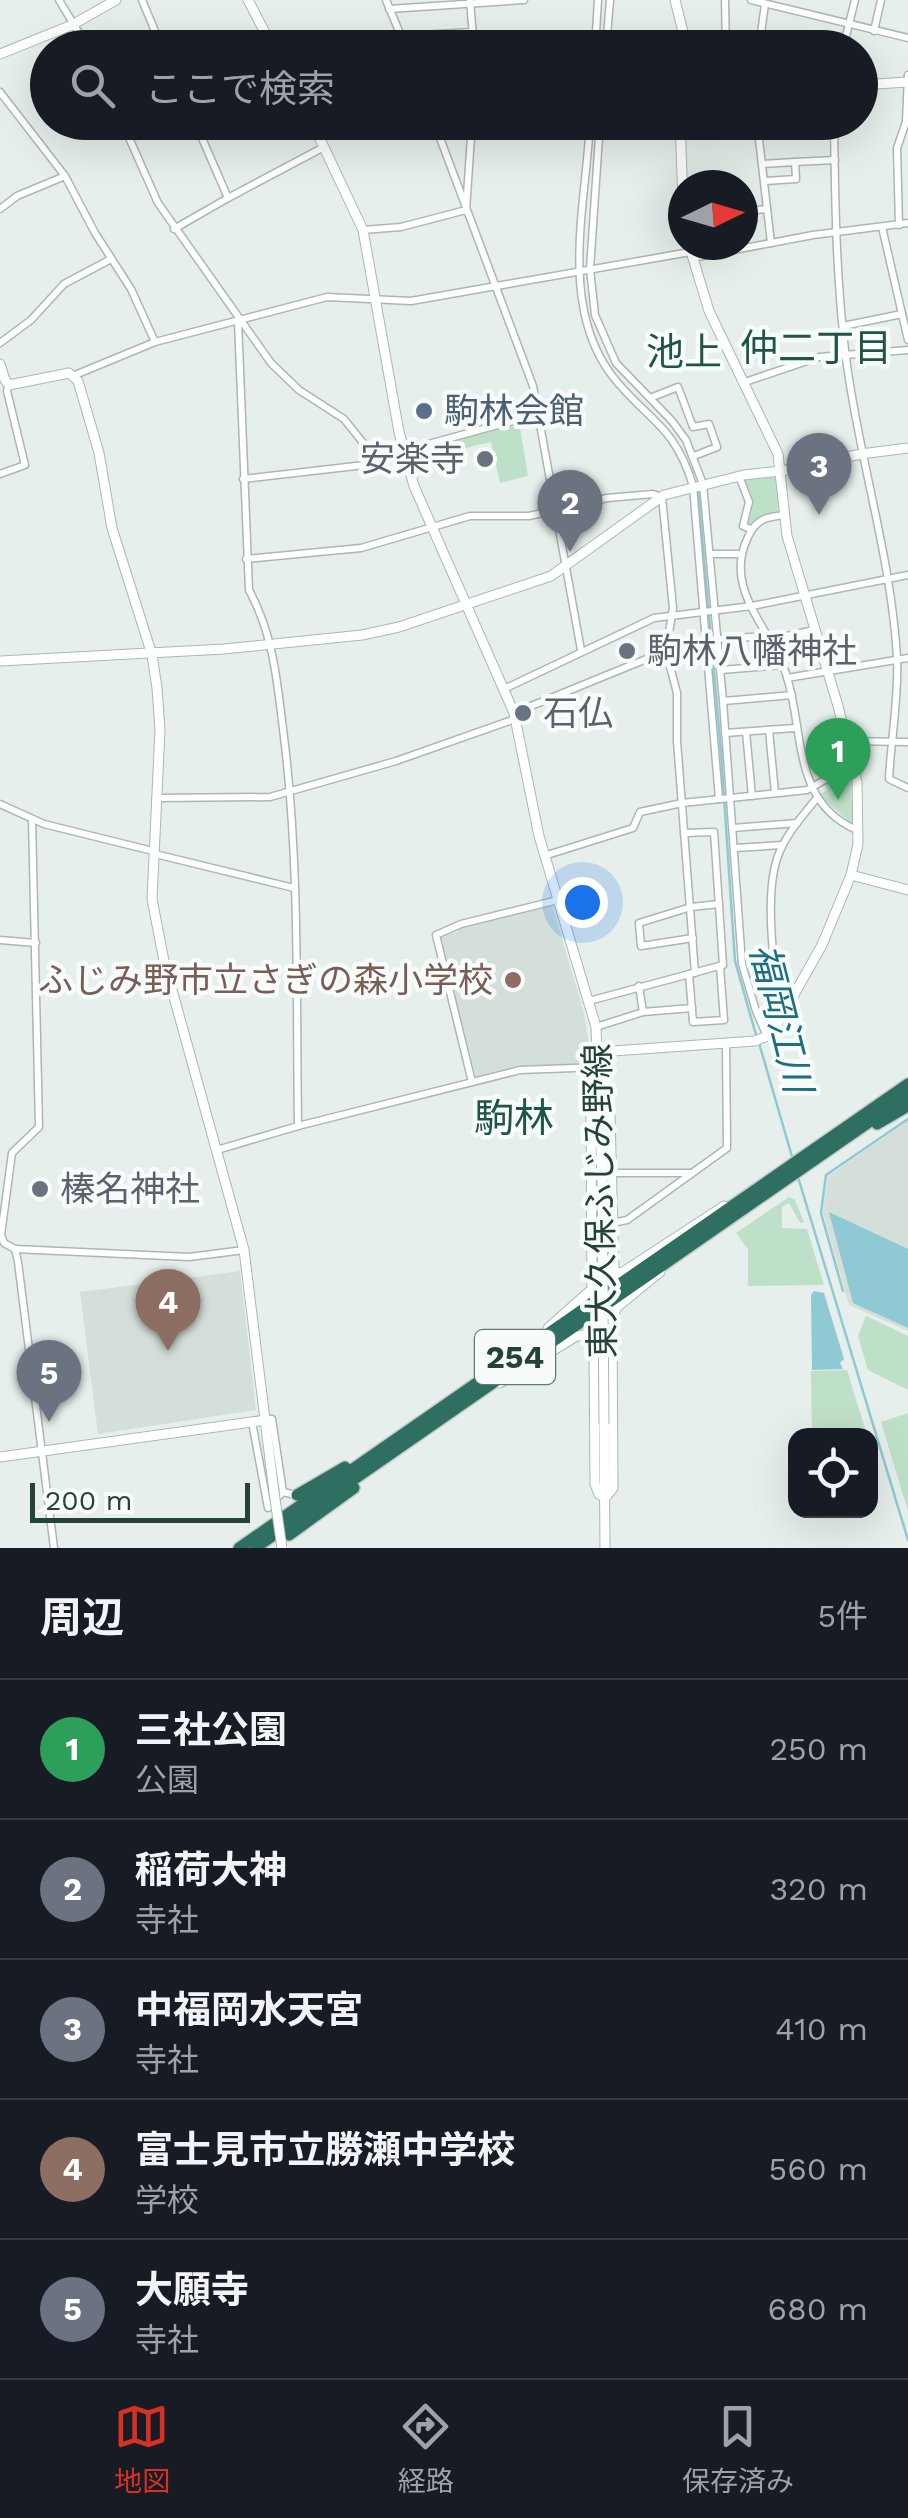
<!DOCTYPE html>
<html lang="ja">
<meta charset="utf-8">
<style>
:root{--surface:#171b24;--page:#242831;--text:#f1f3f6;--muted:#9ea1a6;--line:#363941;--accent:#d93025}
body{margin:0;font-family:"Work Sans","Noto Sans JP",sans-serif;background:var(--page);color:var(--text)}
.controls{position:absolute;right:30px;bottom:30px;display:grid;overflow:hidden;border-radius:20px;box-shadow:0 10px 40px #0002}
.controls button{width:90px;height:90px;display:grid;place-items:center;padding:0;border:0;border-bottom:2px solid var(--line);background:var(--surface);color:var(--text);font:50px sans-serif}
.compass{position:absolute;left:668px;top:170px;width:90px;height:90px;border-radius:50%;background:var(--surface);box-shadow:0 10px 40px #0002;rotate:85deg}
.scale{position:absolute;left:30px;bottom:25px;width:220px;box-sizing:border-box;padding-left:10px;border:5px solid #24423a;border-top:0;font-size:28px;line-height:35px;white-space:nowrap;color:#24423a;-webkit-text-stroke:8px #f7fbf9;paint-order:stroke}
.you{position:absolute;left:582px;top:902px;width:35px;height:35px;margin:-25px;border:8px solid #fff;border-radius:50%;background:#1a73e8;box-shadow:0 0 0 15px #1a73e833}
.badge{display:grid;place-items:center;width:65px;height:65px;border-radius:50%;background:var(--accent);color:#fff;font-size:32px;font-weight:700}
.pin{position:absolute;translate:-50% -82px;filter:drop-shadow(0 2px 5px #0008)}
.pin::after{content:'';position:absolute;top:52px;width:35px;height:30px;background:inherit;clip-path:polygon(0 0,100% 0,50% 100%)}
.list{margin:0;padding:0;list-style:none}
h2{display:flex;justify-content:space-between;align-items:center;height:130px;margin:0;padding:0 40px;font-size:42px}
h2 small{font-size:32px;font-weight:400;color:var(--muted)}
.list li{display:grid;grid-template-columns:65px 1fr auto;gap:30px;align-items:center;box-sizing:border-box;height:140px;padding:0 40px;border-top:2px solid var(--line)}
.list b{display:block;font-size:38px;white-space:nowrap}
.list p{margin:0;font-size:32px;white-space:nowrap;color:var(--muted)}
.list em{font-size:32px;font-style:normal;color:var(--muted)}
.icon{flex:none;width:55px;height:55px;fill:none;stroke:currentColor;stroke-width:2;stroke-linecap:round;stroke-linejoin:round}
.map{position:relative;flex:none;width:908px;height:1548px;overflow:hidden}
.search{position:absolute;background:var(--surface);box-shadow:0 10px 40px #0002;left:30px;right:30px;top:30px;height:110px;display:flex;align-items:center;gap:25px;box-sizing:border-box;padding:0 35px;border-radius:55px;color:var(--muted);font-size:38px}
.sheet{height:830px;background:var(--surface)}
nav{display:flex;justify-content:space-around;align-items:center;box-sizing:border-box;height:140px;border-top:2px solid var(--line);background:var(--surface);font-size:28px;color:var(--muted)}
nav a{display:grid;justify-items:center;gap:5px}
nav .on{color:var(--accent)}
.map>svg:first-child{display:block}
</style>
<div class="map">
<svg width="908" height="1548" viewBox="0 0 908 1548">
<rect width="100%" height="100%" fill="#e6efeb"/>
<!-- built -->
<g fill="#d4dfda">
<polygon points="552,905 584,1013 592,1063 525,1067 476,1078 440,937 457,932 462,926"/>
<polygon points="908,1121 908,1331 849,1305 823,1212 828,1176"/>
<polygon points="240,1271 256,1410 98,1434 80,1292"/>
</g>
<!-- green -->
<g fill="#bfe0c8">
<polygon points="519,421 528,476 500,483 491,442 457,450 458,457 433,463 428,447"/>
<polygon points="774,477 778,480 778,513 764,515 751,527 746,524 751,502 743,480"/>
<polygon points="850,773 853,822 851,823 819,795 827,790 824,782"/>
<polygon points="789,1197 795,1200 804,1222 800,1223 789,1203 782,1207 782,1228 807,1229 824,1285 748,1286 748,1249 736,1233"/>
<polygon points="866,1316 908,1336 908,1390 868,1370 858,1336"/>
<polygon points="847,1370 867,1435 812,1435 811,1371"/>
<polygon points="908,1413 908,1511 881,1422"/>
</g>
<!-- water -->
<g fill="#8ec9d4">
<polygon points="829,1212 908,1249 908,1328 853,1303"/>
<polygon points="814,1291 824,1293 844,1359 840,1363 843,1369 812,1370 811,1295"/>
</g>
<g fill="none" stroke-linecap="round" stroke-linejoin="round">
<!-- stream -->
<g stroke="#8ec9d4" stroke-width="2.5">
<polyline points="698,491 721,752 735,961 756,1035"/>
<polyline points="759,1043 793,1160"/>
<polyline points="798,1177 908,1540"/>
<polyline points="843,1291 821,1213 826,1175 908,1119"/>
</g>
<defs>
<g id="street">
<polyline points="59,0 88,48"/>
<polyline points="142,0 162,48"/>
<polyline points="386,0 406,48"/>
<polyline points="725,0 726,48"/>
<polyline points="751,0 908,38"/>
<polyline points="470,1 474,48"/>
<polyline points="389,9 524,0"/>
<polyline points="874,31 881,0"/>
<polyline points="401,36 473,32"/>
<polyline points="595,48 598,0"/>
<polyline points="606,48 610,0"/>
<polyline points="759,48 765,4"/>
<polyline points="843,48 855,0"/>
<polyline points="0,92 65,176 95,233 131,289 155,342"/>
<polyline points="122,122 158,203 271,363 299,390 344,419 376,459"/>
<polyline points="195,122 228,198 324,147"/>
<polyline points="434,122 533,386 581,650"/>
<path d="M 590,122 C 586,205 558,306 613,377 C 648,421 675,425 693,486 L 719,799"/>
<polyline points="600,122 590,269 595,315 616,363 672,421 686,440 703,484 723,701 742,964 756,1011 767,1036"/>
<polyline points="757,122 771,243"/>
<path d="M 834,122 C 835,200 836,281 846,358 C 859,459 891,556 897,657 C 899,697 891,739 889,779 L 908,788"/>
<polyline points="757,125 813,122"/>
<polyline points="127,134 148,122"/>
<polyline points="762,164 795,162"/>
<polyline points="765,181 796,179 795,162 835,160"/>
<polyline points="0,209 17,196 65,176"/>
<polyline points="743,211 767,209"/>
<polyline points="899,225 897,148 906,122 908,75"/>
<polyline points="882,227 908,340"/>
<polyline points="174,229 228,198"/>
<polyline points="363,230 401,227 466,210 472,122"/>
<polyline points="692,258 813,235 908,223"/>
<path d="M 238,321 L 249,590 C 273,634 277,680 283,729 C 300,860 296,994 298,1126"/>
<polyline points="843,326 902,314"/>
<polyline points="0,343 31,320 64,284 111,259"/>
<polyline points="75,375 155,342 327,297 411,301 690,252"/>
<polyline points="745,382 819,357 908,350"/>
<polyline points="650,398 678,387 693,427 709,424 717,447 694,456"/>
<polyline points="0,474 25,465 7,391 9,385"/>
<polyline points="739,476 749,502 743,526 751,529"/>
<polyline points="243,479 373,464 376,459 381,461 403,451 538,414"/>
<path d="M 784,515 C 766,517 756,519 748,537 C 723,588 768,625 785,671 C 805,726 790,802 857,830"/>
<polyline points="711,554 742,554"/>
<polyline points="246,559 361,548 470,516 529,516 607,498 653,494 662,497 673,608 666,651 514,713"/>
<polyline points="718,639 767,636"/>
<polyline points="769,640 814,630"/>
<polyline points="666,651 677,693 677,741 695,973"/>
<polyline points="721,670 783,665"/>
<polyline points="787,678 908,658"/>
<polyline points="504,689 654,618 752,606 908,575"/>
<polyline points="724,701 792,695"/>
<polyline points="769,730 775,793"/>
<polyline points="746,732 752,796"/>
<polyline points="725,733 795,728"/>
<polyline points="847,741 908,742"/>
<polyline points="156,798 270,797 396,761 515,719"/>
<polyline points="0,804 44,824 153,851"/>
<polyline points="32,819 39,1127 12,1153 1,1235 4,1243 15,1249 18,1262 54,1548"/>
<polyline points="733,828 797,823"/>
<polyline points="735,848 782,845"/>
<polyline points="155,854 294,888"/>
<polyline points="544,856 633,828 640,812 682,803 807,790 835,774 855,770"/>
<polyline points="693,938 641,946 639,923 691,907 719,904"/>
<polyline points="0,940 36,943"/>
<polyline points="689,974 693,1022 724,1020 720,966"/>
<polyline points="639,986 643,1012"/>
<polyline points="589,1001 723,965 714,832 684,833"/>
<path d="M 785,1011 L 778,1002 C 774,962 763,888 780,851 C 788,832 804,814 817,798"/>
<polyline points="596,1027 643,1012 692,1008"/>
<polyline points="472,1082 436,935 461,924 558,900"/>
<polyline points="217,1150 298,1126 520,1070 600,1067"/>
<polyline points="610,1173 692,1173"/>
<polyline points="612,1223 627,1220 727,1148 726,1043"/>
<polyline points="15,1249 189,1257 244,1250"/>
<polyline points="266,1420 272,1419 283,1492 296,1495"/>
<polyline points="252,1422 268,1508 283,1492"/>
</g>
<g id="secondary">
<polyline points="248,0 273,48"/>
<polyline points="675,0 687,48"/>
<polyline points="0,54 72,25 116,0"/>
<polyline points="860,85 908,82"/>
<polyline points="312,122 363,230 399,432 414,486 514,713 539,836 596,1027 602,1177"/>
<polyline points="680,122 683,201"/>
<polyline points="0,364 5,380 9,385 69,373 78,381 99,453 112,528 152,655 157,688 160,730 152,899 164,961 244,1250 274,1492"/>
<polyline points="0,661 224,649 362,635 399,627 551,576 664,495 744,475 781,471 861,454 908,448"/>
<polyline points="851,875 908,890"/>
<polyline points="599,1052 755,1041 767,1036 777,1025 822,945 851,875 858,844 857,782 838,706 787,536 778,454 709,311 689,245"/>
<polyline points="604,1101 610,1114 614,1274 623,1272 724,1206"/>
<polyline points="548,1328 592,1289 591,1110 600,1096"/>
<polyline points="500,1383 575,1337 583,1335 591,1340 594,1352 595,1484 599,1494 605,1498 613,1488 612,1318 617,1307 660,1272"/>
<polyline points="604,1424 605,1548"/>
<polyline points="0,1457 266,1420"/>
</g>
<g id="highway">
<polyline points="877,1124 908,1106"/>
<polyline points="297,1495 345,1467"/>
<polyline points="289,1535 354,1488"/>
<polyline points="239,1548 908,1084"/>
<polyline points="255,1548 908,1095"/>
</g>
</defs>
<!-- street casing -->
<use href="#street" stroke="#a8b8b2" stroke-width="9"/>
<!-- secondary casing -->
<use href="#secondary" stroke="#a4bbb3" stroke-width="11"/>
<!-- highway casing -->
<use href="#highway" stroke="#c2cac8" stroke-width="14"/>
<!-- street -->
<use href="#street" stroke="#fff" stroke-width="6"/>
<!-- secondary -->
<use href="#secondary" stroke="#fff" stroke-width="9"/>
<!-- highway -->
<use href="#highway" stroke="#2f6f62" stroke-width="11"/>
<defs>
<g id="secondary-bridge">
<polyline points="602,1177 604,1424"/>
<polyline points="274,1492 282,1548"/>
</g>
</defs>
<!-- secondary-bridge casing -->
<use href="#secondary-bridge" stroke="#a4bbb3" stroke-width="11" stroke-linecap="butt"/>
<!-- secondary-bridge -->
<use href="#secondary-bridge" stroke="#fff" stroke-width="9"/>
</g>
<!-- markers -->
<circle fill="#5c6f8a" stroke="#f7fbf9" stroke-width="4" cx="424" cy="411" r="10"/>
<g fill="#6b7280" stroke="#f7fbf9" stroke-width="4">
<circle cx="485" cy="459" r="10"/>
<circle cx="627" cy="651" r="10"/>
<circle cx="523" cy="713" r="10"/>
<circle cx="40" cy="1189" r="10"/>
</g>
<circle fill="#8d6e63" stroke="#f7fbf9" stroke-width="4" cx="513" cy="980" r="10"/>
<g text-anchor="middle" stroke-width="9" stroke-linejoin="round" paint-order="stroke">
<!-- shield labels -->
<rect fill="#f7fbf9" stroke="#637a73" stroke-width="2.5" x="475" y="1330" width="80" height="54" rx="8"/>
<g font-size="32" font-weight="bold" fill="#24423a">
<text x="515" y="1368">254</text>
</g>
<!-- service labels -->
<g font-size="35" fill="#4e5e75" stroke="#f7fbf9" text-anchor="start">
<text x="444" y="423">駒林会館</text>
</g>
<!-- worship labels -->
<g font-size="35" fill="#5b616d" stroke="#f7fbf9" text-anchor="start">
<text x="465" y="471" text-anchor="end">安楽寺</text>
<text x="647" y="663">駒林八幡神社</text>
<text x="543" y="725">石仏</text>
<text x="60" y="1201">榛名神社</text>
</g>
<!-- education labels -->
<g font-size="35" fill="#785e54" stroke="#f7fbf9" text-anchor="end">
<text x="493" y="992">ふじみ野市立さぎの森小学校</text>
</g>
<!-- street labels -->
<g font-size="35" fill="#24423a" stroke="#f7fbf9">
<text transform="translate(600 1201) rotate(-91)" y="12">東大久保ふじみ野線</text>
</g>
<!-- neighbourhood labels -->
<g font-size="38" fill="#1f5548" stroke="#f7fbf9">
<text x="816" y="361">仲二丁目</text>
<text x="684" y="365">池上</text>
</g>
<!-- water labels -->
<g font-size="38" font-style="italic" fill="#1c6f80" stroke="#f7fbf9">
<text transform="translate(781 1018) rotate(76)" y="13">福岡江川</text>
</g>
<!-- quarter labels -->
<g font-size="40" fill="#1f5548" stroke="#f7fbf9">
<text x="514" y="1132">駒林</text>
</g>
</g>
</svg>
<div class="controls">
<button><svg class="icon" aria-label="locate" viewBox="0 0 24 24"><circle cx="12" cy="12" r="6"/><path d="M12 2v4M12 18v4M2 12h4M18 12h4"/></svg></button>
</div>
<svg class="compass" viewBox="-18 -18 36 36"><path d="M0-13l5 13h-10z" fill="#e53935"/><path d="M0 13l5-13h-10z" fill="#9ea1a6"/></svg>
<div class="scale">200 m</div>
<div class="you"></div>
<div class="pin badge" style="left:838px;top:800px;background:#2e9e5b">1</div>
<div class="pin badge" style="left:570px;top:552px;background:#6b7280">2</div>
<div class="pin badge" style="left:819px;top:515px;background:#6b7280">3</div>
<div class="pin badge" style="left:168px;top:1351px;background:#8d6e63">4</div>
<div class="pin badge" style="left:49px;top:1422px;background:#6b7280">5</div>
<div class="search"><svg class="icon" aria-label="search" viewBox="0 0 24 24"><circle cx="10" cy="10" r="6"/><path d="M15 15l6 6"/></svg>ここで検索</div>
</div>
<section class="sheet">
<h2>周辺<small>5件</small></h2>
<ul class="list">
<li><span class="badge" style="background:#2e9e5b">1</span><div><b>三社公園</b><p>公園</p></div><em>250 m</em></li>
<li><span class="badge" style="background:#6b7280">2</span><div><b>稲荷大神</b><p>寺社</p></div><em>320 m</em></li>
<li><span class="badge" style="background:#6b7280">3</span><div><b>中福岡水天宮</b><p>寺社</p></div><em>410 m</em></li>
<li><span class="badge" style="background:#8d6e63">4</span><div><b>富士見市立勝瀬中学校</b><p>学校</p></div><em>560 m</em></li>
<li><span class="badge" style="background:#6b7280">5</span><div><b>大願寺</b><p>寺社</p></div><em>680 m</em></li>
</ul>
</section>
<nav>
<a class="on"><svg class="icon" aria-label="map" viewBox="0 0 24 24"><path d="M3 6l6-2 6 2 6-2v14l-6 2-6-2-6 2zM9 4v14M15 6v14"/></svg>地図</a>
<a><svg class="icon" aria-label="directions" viewBox="0 0 24 24"><path d="M12 3l9 9-9 9-9-9zM9 14v-3h6M13 9l2 2-2 2"/></svg>経路</a>
<a><svg class="icon" aria-label="saved" viewBox="0 0 24 24"><path d="M7 4h10v16l-5-4-5 4z"/></svg>保存済み</a>
</nav>
